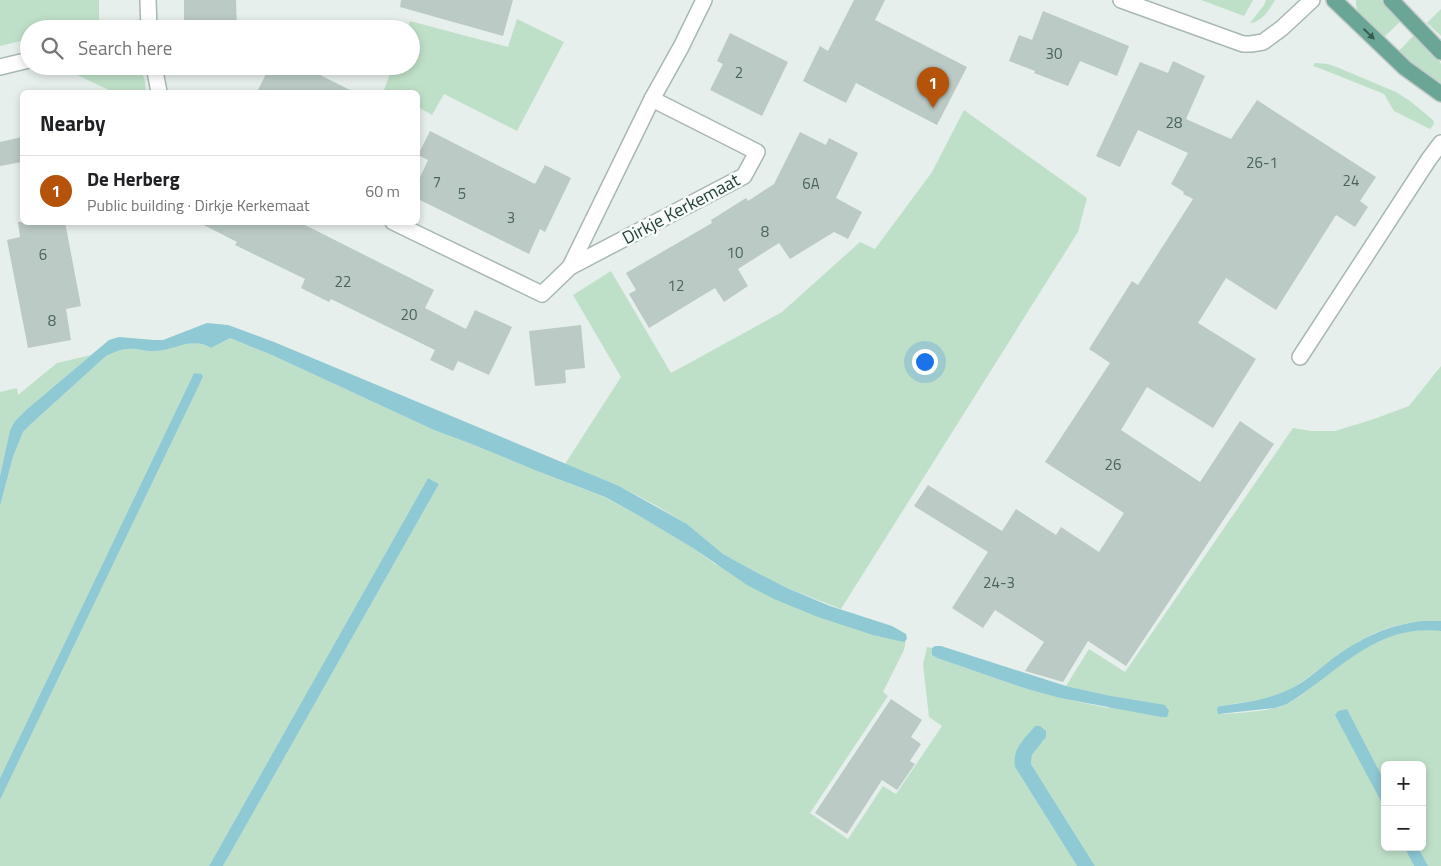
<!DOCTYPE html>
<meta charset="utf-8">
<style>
:root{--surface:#fff;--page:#f6f6f6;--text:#202124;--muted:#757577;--line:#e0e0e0;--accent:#b45309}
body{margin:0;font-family:"Titillium Web",sans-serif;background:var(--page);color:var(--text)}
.controls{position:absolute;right:15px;bottom:15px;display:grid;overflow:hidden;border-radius:8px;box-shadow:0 2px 8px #0003}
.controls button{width:45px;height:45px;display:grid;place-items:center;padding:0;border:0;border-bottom:1px solid var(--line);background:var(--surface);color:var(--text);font:25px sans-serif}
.you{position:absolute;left:924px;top:361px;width:18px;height:18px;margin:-12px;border:4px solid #fff;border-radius:50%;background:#1a73e8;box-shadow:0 0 0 8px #1a73e833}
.badge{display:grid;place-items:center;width:32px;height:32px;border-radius:50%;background:var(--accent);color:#fff;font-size:16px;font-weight:700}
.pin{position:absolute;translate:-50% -41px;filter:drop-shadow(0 1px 2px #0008)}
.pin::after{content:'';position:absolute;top:26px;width:18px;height:15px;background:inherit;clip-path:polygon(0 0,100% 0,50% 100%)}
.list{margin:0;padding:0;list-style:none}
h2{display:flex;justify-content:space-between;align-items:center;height:65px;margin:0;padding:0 20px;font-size:21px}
h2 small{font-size:16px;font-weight:400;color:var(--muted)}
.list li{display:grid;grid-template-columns:32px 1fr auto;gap:15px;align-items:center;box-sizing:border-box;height:70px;padding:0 20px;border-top:1px solid var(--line)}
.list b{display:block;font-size:19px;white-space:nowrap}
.list p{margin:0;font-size:16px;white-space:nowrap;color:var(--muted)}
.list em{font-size:16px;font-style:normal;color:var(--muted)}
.icon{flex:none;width:28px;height:28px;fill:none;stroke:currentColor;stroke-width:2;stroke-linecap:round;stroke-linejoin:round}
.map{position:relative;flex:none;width:1441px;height:866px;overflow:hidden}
.search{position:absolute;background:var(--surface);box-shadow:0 2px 8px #0003;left:20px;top:20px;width:400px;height:55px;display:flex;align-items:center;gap:12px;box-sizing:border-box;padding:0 18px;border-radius:28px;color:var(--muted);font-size:19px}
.panel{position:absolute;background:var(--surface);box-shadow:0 2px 8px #0003;left:20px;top:90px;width:400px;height:135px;border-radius:8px}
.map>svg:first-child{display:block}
</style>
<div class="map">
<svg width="1441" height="866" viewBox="0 0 1441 866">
<rect width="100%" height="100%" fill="#e6efeb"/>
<!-- green -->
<g fill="#bfe0c8">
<polygon points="0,0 99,0 99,24 77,29 29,29 29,39 0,46"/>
<polygon points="1201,0 1253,0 1244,16"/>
<path d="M 1266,0 L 1275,0 C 1269,10 1262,22 1250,23 L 1264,5 Z"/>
<path d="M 1356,0 L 1381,0 L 1402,20 L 1383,38 C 1374,29 1354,15 1356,0 Z"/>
<polygon points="1441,9 1441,36 1427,23"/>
<polygon points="517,19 564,42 517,131 444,94 432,115 418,107 418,92 389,92 384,90 393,66 411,66 411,29 407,29 410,21 508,47"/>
<path d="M 1415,34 L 1434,52 L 1441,64 L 1441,83 C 1430,82 1407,59 1398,52 Z"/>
<polygon points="1315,63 1328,64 1339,68 1396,92 1410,101 1433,120 1434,124 1430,129 1394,111 1384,94 1324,70 1313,66"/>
<path d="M 76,66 L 134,66 C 145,73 145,80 146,92 L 113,92 L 75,74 L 74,69 Z"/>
<polygon points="964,110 1087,198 1078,232 841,609 787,588 754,571 723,554 687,524 655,505 619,486 565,464 621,377 573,295 611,271 671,373 782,312 860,242 875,249 932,172"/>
<path d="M 230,338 L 274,356 L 434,430 L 474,445 L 537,471 L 604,497 L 636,514 L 696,550 L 715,564 L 906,639 L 904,650 L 883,692 L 888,696 L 810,813 L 848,839 L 883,786 L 896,794 L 942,726 L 929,717 L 923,664 L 927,647 L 932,648 L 932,655 L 937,658 L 1027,689 L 1060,698 L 1108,708 L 1111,696 L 1066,686 L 1089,649 L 1125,672 L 1293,428 L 1311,431 L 1335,431 L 1374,419 L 1409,406 L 1441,366 L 1441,621 C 1396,621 1371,631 1334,658 C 1319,669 1304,682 1287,691 C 1267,701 1242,702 1220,706 L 1217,708 L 1223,714 C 1244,712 1268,712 1287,704 C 1300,697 1313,686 1324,677 C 1359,649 1394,625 1441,631 L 1441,866 L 1428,866 L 1418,847 L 1422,847 L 1422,765 L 1385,765 L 1385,782 L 1347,709 L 1336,715 L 1385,809 L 1385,847 L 1404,847 L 1414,866 L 1095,866 L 1031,764 L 1032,755 L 1046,737 L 1015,767 L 1077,866 L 223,866 L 439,484 L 428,478 L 209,866 L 0,866 L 0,800 L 203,377 L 202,374 L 194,373 L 0,778 L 0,506 L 13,457 L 23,432 L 31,424 L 106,356 C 113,353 120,349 128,349 C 137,348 146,352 155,351 C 177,349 189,336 211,348 Z"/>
<polygon points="91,355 26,410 15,421 10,430 0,476 0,392 17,388 18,395 57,363"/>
</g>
<!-- water -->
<g fill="#8ec9d4">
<path d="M 207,323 L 228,325 L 274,342 L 619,486 L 687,524 L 723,554 L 754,571 L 787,588 L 830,606 L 892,626 L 906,634 L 907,639 L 904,642 L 873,635 L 818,617 L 774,599 L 747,585 L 696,550 L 636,514 L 605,497 L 537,471 L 474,445 L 434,430 L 274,356 L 230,338 L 211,348 C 191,336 176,350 155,351 C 146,352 137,348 128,349 C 120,349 113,353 106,356 L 31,424 L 23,432 L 13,457 L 0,506 L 0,476 L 10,430 L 15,421 L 26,410 L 109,340 L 119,337 L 154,340 L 163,340 Z"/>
<polygon points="194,373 202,374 203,377 0,800 0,778"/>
<polygon points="428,478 439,484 223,866 209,866"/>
<path d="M 1423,621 L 1441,621 L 1441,631 C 1375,623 1338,673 1287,704 L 1275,708 L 1218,714 L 1217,708 L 1220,706 C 1242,703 1267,700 1288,690 C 1304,683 1318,670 1332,659 C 1361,638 1387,625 1423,621 Z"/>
<polygon points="935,646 941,646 1066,686 1111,696 1165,705 1169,711 1167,717 1161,717 1060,698 1027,689 937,658 932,655 932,648"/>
<polygon points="1347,709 1385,782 1385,809 1335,715 1338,711"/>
<path d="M 1035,726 L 1040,726 L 1046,731 L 1046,737 L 1032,755 L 1031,764 L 1095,866 L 1077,866 L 1015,767 C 1012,748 1024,740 1035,726 Z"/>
<polygon points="1404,847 1418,847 1428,866 1414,866"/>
</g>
<!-- building -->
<g fill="#bbcac4">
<polygon points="184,0 236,0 237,29 184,29"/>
<polygon points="401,0 513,0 503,36 400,7"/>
<polygon points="854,0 885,0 875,20 967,67 937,125 856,83 846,103 803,81 820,46 828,51"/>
<polygon points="1043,11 1129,46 1117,76 1080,61 1068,86 1034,73 1035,71 1009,61 1019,35 1032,40"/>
<polygon points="730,33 788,62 762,116 710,90 723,64 717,61"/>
<polygon points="1173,61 1205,76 1186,119 1231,139 1257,100 1376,177 1360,201 1368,207 1355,227 1336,215 1276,310 1226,278 1198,323 1256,359 1213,428 1147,387 1121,430 1200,482 1240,421 1274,444 1126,666 1088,641 1063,682 1025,671 1044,642 995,610 983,628 952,608 988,552 914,506 928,485 1002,531 1016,509 1056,535 1061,527 1099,552 1124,513 1045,462 1110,363 1089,349 1132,281 1138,285 1193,199 1183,194 1184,192 1171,184 1188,153 1138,130 1120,167 1096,156 1140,62 1168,73"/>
<polygon points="270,66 302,66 354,92 257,92"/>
<polygon points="430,131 535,184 545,165 571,178 545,232 540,229 529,254 418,199 418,182 428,160 418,155"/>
<polygon points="800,132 826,145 829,138 858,153 836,198 862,212 848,239 834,232 790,259 779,243 738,269 748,286 724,302 715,288 649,328 629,294 636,290 626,273 712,223 711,220 746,198 748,201 774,184"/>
<polygon points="22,137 22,162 0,166 0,142"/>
<polygon points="18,222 65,222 81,306 66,309 71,340 28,348 7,240 20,237"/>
<polygon points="198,222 299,222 434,290 425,308 466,329 475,310 512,327 489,375 458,361 453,371 430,360 435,350 331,299 329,302 301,288 305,279 235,245 237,242"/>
<polygon points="581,325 585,368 565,370 566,383 535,386 529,331"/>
<polygon points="891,699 922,720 911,737 921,744 910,761 915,764 897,790 882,780 847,834 815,813"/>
</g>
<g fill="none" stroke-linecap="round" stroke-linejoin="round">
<defs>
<g id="minor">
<polyline points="148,0 149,29"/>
<polyline points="1121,0 1243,44 1251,44 1263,42 1282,28 1312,0"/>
<polyline points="154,66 159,92"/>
<polyline points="0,67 29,60"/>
<polyline points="393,222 542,294 570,267 744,176 757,152 652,99"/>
<polyline points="570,267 652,99 681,47 704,0"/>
<polyline points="1300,357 1429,159 1441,143"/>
</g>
<g id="major">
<polyline points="1334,0 1405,68 1441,94"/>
<polyline points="1391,0 1441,52"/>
</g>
</defs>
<!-- minor casing -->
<use href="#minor" stroke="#a8b8b2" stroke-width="18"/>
<!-- major casing -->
<use href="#major" stroke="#c2cac8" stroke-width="18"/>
<!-- minor -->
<use href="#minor" stroke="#fff" stroke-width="15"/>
<!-- major -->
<use href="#major" stroke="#6aa596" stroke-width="15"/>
</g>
<!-- one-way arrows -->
<defs><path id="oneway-solid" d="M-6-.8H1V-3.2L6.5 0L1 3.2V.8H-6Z" transform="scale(1.25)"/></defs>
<use fill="#365b51" href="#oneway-solid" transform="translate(1369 34) rotate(44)"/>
<g text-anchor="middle" stroke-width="5" stroke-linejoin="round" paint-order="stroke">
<!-- number labels -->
<g font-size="15" fill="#4a645c">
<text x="1054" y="59">30</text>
<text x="739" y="78">2</text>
<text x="1174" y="128">28</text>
<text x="1262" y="168">26-1</text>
<text x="1351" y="186">24</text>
<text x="437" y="187">7</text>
<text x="811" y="189">6A</text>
<text x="462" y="199">5</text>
<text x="511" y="223">3</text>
<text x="765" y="237">8</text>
<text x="735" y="258">10</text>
<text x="43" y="260">6</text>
<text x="343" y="287">22</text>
<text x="676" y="291">12</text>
<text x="409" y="320">20</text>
<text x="52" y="326">8</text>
<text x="1113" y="470">26</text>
<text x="999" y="588">24-3</text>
</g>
<!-- street labels -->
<g font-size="18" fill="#24423a" stroke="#f7fbf9">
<text transform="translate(681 209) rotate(-28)" y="6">Dirkje Kerkemaat</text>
</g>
</g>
</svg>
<div class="controls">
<button>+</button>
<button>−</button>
</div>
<div class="you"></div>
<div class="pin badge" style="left:933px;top:108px">1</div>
<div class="search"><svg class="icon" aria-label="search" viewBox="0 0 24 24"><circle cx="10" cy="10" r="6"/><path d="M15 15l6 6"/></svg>Search here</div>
<section class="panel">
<h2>Nearby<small></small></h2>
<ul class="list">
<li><span class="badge">1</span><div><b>De Herberg</b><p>Public building · Dirkje Kerkemaat</p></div><em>60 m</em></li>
</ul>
</section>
</div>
